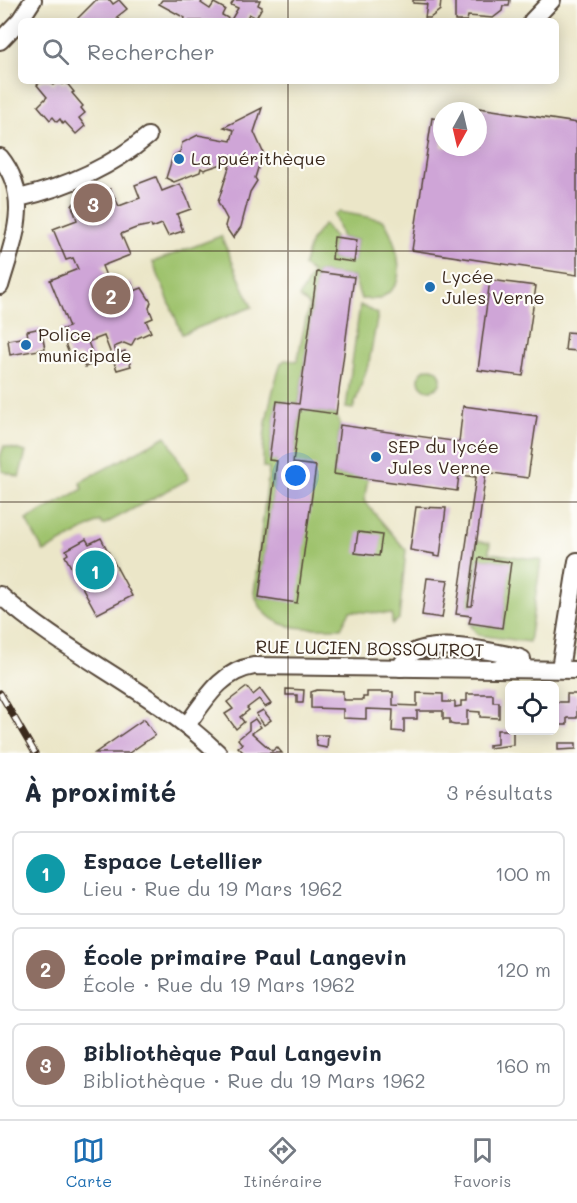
<!DOCTYPE html>
<html lang="fr">
<meta charset="utf-8">
<style>
:root{--surface:#fff;--page:#f2f2f3;--text:#1f2937;--muted:#747a83;--line:#e0e1e3;--accent:#1f6fb2}
body{margin:0;font-family:Mali,sans-serif;background:var(--page);color:var(--text)}
.controls{position:absolute;right:18px;bottom:18px;display:grid;overflow:hidden;border-radius:9px;box-shadow:0 3px 15px #0003}
.controls button{width:54px;height:54px;display:grid;place-items:center;padding:0;border:0;border-bottom:2px solid var(--line);background:var(--surface);color:var(--text);font:30px sans-serif}
.compass{position:absolute;left:433px;top:102px;width:54px;height:54px;border-radius:50%;background:var(--surface);box-shadow:0 3px 15px #0003;rotate:188deg}
.you{position:absolute;left:296px;top:476px;width:21px;height:21px;margin:-15px;border:4px solid #fff;border-radius:50%;background:#1a73e8;box-shadow:0 0 0 9px #1a73e833}
.badge{display:grid;place-items:center;width:39px;height:39px;border-radius:50%;background:var(--accent);color:#fff;font-size:20px;font-weight:700}
.pin{position:absolute;translate:-50% -50%;border:3px solid #fff;box-shadow:0 2px 6px #0006}
.list{margin:0;padding:0;list-style:none}
h2{display:flex;justify-content:space-between;align-items:center;height:78px;margin:0;padding:0 24px;font-size:26px}
h2 small{font-size:20px;font-weight:400;color:var(--muted)}
.list li{display:grid;grid-template-columns:39px 1fr auto;gap:18px;align-items:center;box-sizing:border-box;height:84px;margin:0 12px 12px;padding:0 12px;border:2px solid var(--line);border-radius:9px}
.list b{display:block;font-size:22px;white-space:nowrap}
.list p{margin:0;font-size:20px;white-space:nowrap;color:var(--muted)}
.list em{font-size:20px;font-style:normal;color:var(--muted)}
.icon{flex:none;width:33px;height:33px;fill:none;stroke:currentColor;stroke-width:2;stroke-linecap:round;stroke-linejoin:round}
.map{position:relative;flex:none;width:577px;height:753px;overflow:hidden}
.search{position:absolute;background:var(--surface);box-shadow:0 3px 15px #0003;left:18px;right:18px;top:18px;height:66px;display:flex;align-items:center;gap:15px;box-sizing:border-box;padding:0 21px;border-radius:9px;color:var(--muted);font-size:22px}
.sheet{height:366px;background:var(--surface)}
nav{display:flex;justify-content:space-around;align-items:center;box-sizing:border-box;height:84px;border-top:2px solid var(--line);background:var(--surface);font-size:16px;color:var(--muted)}
nav a{display:grid;justify-items:center;gap:3px}
nav .on{color:var(--accent)}
.map>svg:first-child{display:block}
</style>
<div class="map">
<svg width="577" height="753" viewBox="0 0 577 753">
<rect width="100%" height="100%" fill="#fdfcf7"/>
<filter id="ink" filterUnits="userSpaceOnUse"><feTurbulence type="fractalNoise" baseFrequency=".0167" numOctaves="2"/><feDisplacementMap in="SourceGraphic" scale="12" xChannelSelector="R" yChannelSelector="G"/><feConvolveMatrix kernelMatrix="1 2 1 2 8 2 1 2 1" color-interpolation-filters="sRGB"/></filter>
<filter id="wash" filterUnits="userSpaceOnUse"><feTurbulence type="fractalNoise" baseFrequency=".008" numOctaves="4" result="noise"/><feDisplacementMap in="SourceGraphic" scale="24" xChannelSelector="R" yChannelSelector="G"/><feGaussianBlur stdDeviation="1.35" result="paint"/><feColorMatrix in="noise" values="0 0 0 0 0 0 0 0 0 0 0 0 0 0 0 0 0 1.4 0 .05"/><feComposite in="paint" operator="in"/></filter>
<g filter="url(#wash)">
<rect width="100%" height="100%" fill="#ebe6c8"/>
<!-- green -->
<g fill="#9fc36d" stroke="#6d7646" stroke-width="1.5">
<path d="M 340,212 L 383,220 C 393,233 403,265 397,282 C 394,290 386,294 380,299 L 361,299 L 354,277 L 317,272 L 299,404 L 277,401 L 269,459 L 277,461 L 259,597 L 296,602 L 293,463 L 300,409 L 336,414 L 340,425 L 334,474 L 368,478 L 364,501 L 406,550 L 399,619 L 392,624 L 392,614 L 350,611 L 341,628 C 305,627 268,635 254,593 L 269,469 L 263,467 C 262,431 270,398 281,363 L 285,360 L 297,361 L 309,305 L 299,297 L 313,273 L 303,266 L 311,241 L 324,224 L 334,237 L 332,259 L 354,261 L 357,240 L 342,238 L 334,214 Z"/>
<polygon points="221,236 252,307 182,334 153,262"/>
<polygon points="360,305 378,314 369,362 353,409 346,408"/>
<circle cx="430" cy="379" r="11"/>
<polygon points="166,436 189,479 103,525 100,521 44,552 26,520 83,489 80,482"/>
<polygon points="4,446 26,452 19,477 2,471 0,457"/>
<polygon points="477,541 490,543 489,553 541,560 529,642 478,635 469,623 502,628 510,562 479,558 472,606 468,606"/>
</g>
<g id="blocks">
<!-- building -->
<g fill="#cfa5d7">
<polygon points="96,0 110,0 113,4 119,0 127,9 117,17 120,21 75,21"/>
<polygon points="162,0 203,0 201,3 210,9 214,3 225,9 222,15 231,20 238,8 231,5 234,0 260,0 258,5 262,7 256,18 249,14 245,21 183,21 185,18 159,4"/>
<polygon points="413,0 441,0 440,10 430,18 425,18 427,4 413,3"/>
<polygon points="455,0 510,0 509,6 503,6 502,11 493,18 468,16 467,21 455,21"/>
<polygon points="42,81 50,81 53,85 58,81 63,84 66,82 74,92 72,93 83,106 81,108 85,113 79,118 85,126 76,134 65,122 63,124 60,119 57,122 53,117 50,120 38,106 47,97 37,85"/>
<polygon points="262,108 254,132 263,152 255,178 257,181 250,192 241,227 233,238 225,226 227,219 218,202 231,161 204,170 201,168 200,172 174,182 166,178 173,156 180,152 182,143 198,135 231,141 234,130 224,127"/>
<polygon points="479,108 577,123 577,275 412,250 432,118 442,120 442,147 478,147"/>
<polygon points="156,177 162,191 180,184 187,198 191,209 177,214 183,231 168,236 162,224 152,228 151,225 136,228 121,234 130,255 102,266 110,286 94,292 95,296 131,282 134,291 142,288 151,302 149,308 153,318 146,321 151,332 135,339 131,346 124,343 114,347 117,354 125,351 131,366 117,370 104,336 88,342 96,363 85,367 80,355 71,359 60,330 69,327 50,280 78,269 73,258 66,260 53,229 77,220 72,206 75,202 110,189 119,206 140,198 135,185"/>
<polygon points="334,237 357,240 354,262 332,259"/>
<polygon points="317,272 354,277 336,414 300,409 293,463 316,466 297,603 259,597 277,461 269,460 277,401 299,404"/>
<polygon points="490,280 536,286 523,376 478,370"/>
<polygon points="41,328 45,349 10,355 8,340 28,337 27,331"/>
<polygon points="567,332 577,333 577,351 565,350"/>
<polygon points="463,406 537,416 528,478 486,472 468,606 472,606 479,558 511,562 502,628 469,623 471,616 456,614 476,477 459,475 457,491 334,474 340,425 459,442"/>
<polygon points="416,507 446,508 440,557 434,556 434,554 410,550"/>
<polygon points="358,532 382,535 379,556 355,553"/>
<polygon points="101,538 132,596 97,614 65,556 68,554 66,550 86,539 89,544"/>
<polygon points="427,578 448,580 442,618 422,615"/>
<polygon points="247,687 253,695 260,689 271,704 265,707 259,699 247,708 249,710 240,717 244,722 236,729 225,714 233,709 227,702"/>
<polygon points="286,689 304,690 303,703 297,703 297,695 286,695"/>
<polygon points="317,690 343,691 343,700 363,700 363,697 367,697 367,692 393,692 393,705 417,706 417,693 443,694 443,702 455,702 455,707 461,706 461,701 467,701 467,694 493,694 493,702 499,702 499,718 480,717 480,712 467,711 467,725 455,725 450,724 450,719 443,719 443,711 417,711 417,719 404,719 404,732 392,731 393,710 366,709 366,719 343,718 343,709 311,708 311,692"/>
<polygon points="567,694 577,694 577,718 567,718 567,725 554,725 554,702 567,702"/>
<polygon points="263,710 271,720 264,725 256,714"/>
<polygon points="144,719 155,735 129,753 95,753"/>
<polygon points="255,719 261,727 252,733 272,751 277,747 282,753 244,753 238,747 242,744 238,739 249,730 249,723"/>
<polygon points="497,730 513,730 513,745 489,748 489,745 497,744"/>
<polygon points="316,735 328,735 327,748 317,746"/>
<polygon points="558,743 576,743 576,749 558,750"/>
</g>
</g>
</g>
<g filter="url(#ink)">
<use href="#blocks" fill-opacity="0" stroke="#554638" stroke-width="1.5"/>
<g fill="none" stroke-linecap="round" stroke-linejoin="round">
<defs>
<g id="minor">
<polyline points="532,21 552,0"/>
<polyline points="0,41 20,20 33,0"/>
<path d="M 0,157 C 33,198 13,241 0,286"/>
<path d="M 19,198 C 66,187 111,167 148,136"/>
<path d="M 0,595 C 67,655 153,690 218,753"/>
<path d="M 401,668 C 409,632 491,651 517,657 L 522,659 L 523,669"/>
<polyline points="560,669 577,561"/>
<path d="M 187,725 C 206,699 221,671 254,666 L 577,670"/>
</g>
</defs>
<!-- minor casing -->
<use href="#minor" stroke="#554638" stroke-width="20"/>
<!-- minor -->
<use href="#minor" stroke="#fff" stroke-width="16"/>
<defs>
<polyline id="rail" points="0,693 35,753"/>
</defs>
<!-- rail casing -->
<use href="#rail" stroke="#3b2a1e" stroke-width="7"/>
<!-- rail -->
<use href="#rail" stroke="#fdfcf7" stroke-width="4.5" stroke-dasharray="14" stroke-linecap="butt"/>
</g>
</g>
<!-- grid -->
<path fill="none" stroke="#3b2a1e" stroke-width="1.5" stroke-opacity="0.55" d="M 288,0 L 288,21M 288,81 L 288,753M 0,251 L 577,251M 0,502 L 577,502"/>
<!-- markers -->
<g fill="#1f6fb2" stroke="#fdfcf7" stroke-width="2">
<circle cx="179" cy="159" r="6"/>
<circle cx="430" cy="287" r="6"/>
<circle cx="26" cy="345" r="6"/>
<circle cx="376" cy="457" r="6"/>
</g>
<g text-anchor="middle" stroke-width="4.5" stroke-linejoin="round" paint-order="stroke">
<!-- poi labels -->
<g font-size="18" fill="#3b2a1e" stroke="#fdfcf7" text-anchor="start">
<text x="191" y="165">La puérithèque</text>
<text x="442" y="283">Lycée<tspan x="442" dy="21">Jules Verne</tspan></text>
<text x="38" y="341">Police<tspan x="38" dy="21">municipale</tspan></text>
<text x="388" y="453">SEP du lycée<tspan x="388" dy="21">Jules Verne</tspan></text>
</g>
<!-- street labels -->
<g font-size="18" fill="#3b2a1e" stroke="#fdfcf7">
<text transform="translate(370 649) rotate(1)" y="6">RUE LUCIEN BOSSOUTROT</text>
</g>
</g>
</svg>
<div class="controls">
<button><svg class="icon" aria-label="locate" viewBox="0 0 24 24"><circle cx="12" cy="12" r="6"/><path d="M12 2v4M12 18v4M2 12h4M18 12h4"/></svg></button>
</div>
<svg class="compass" viewBox="-18 -18 36 36"><path d="M0-13l5 13h-10z" fill="#e53935"/><path d="M0 13l5-13h-10z" fill="#747a83"/></svg>
<div class="you"></div>
<div class="pin badge" style="left:95px;top:570px;background:#0f9aa8">1</div>
<div class="pin badge" style="left:111px;top:295px;background:#8d6e63">2</div>
<div class="pin badge" style="left:93px;top:203px;background:#8d6e63">3</div>
<div class="search"><svg class="icon" aria-label="search" viewBox="0 0 24 24"><circle cx="10" cy="10" r="6"/><path d="M15 15l6 6"/></svg>Rechercher</div>
</div>
<section class="sheet">
<h2>À proximité<small>3 résultats</small></h2>
<ul class="list">
<li><span class="badge" style="background:#0f9aa8">1</span><div><b>Espace Letellier</b><p>Lieu · Rue du 19 Mars 1962</p></div><em>100 m</em></li>
<li><span class="badge" style="background:#8d6e63">2</span><div><b>École primaire Paul Langevin</b><p>École · Rue du 19 Mars 1962</p></div><em>120 m</em></li>
<li><span class="badge" style="background:#8d6e63">3</span><div><b>Bibliothèque Paul Langevin</b><p>Bibliothèque · Rue du 19 Mars 1962</p></div><em>160 m</em></li>
</ul>
</section>
<nav>
<a class="on"><svg class="icon" aria-label="map" viewBox="0 0 24 24"><path d="M3 6l6-2 6 2 6-2v14l-6 2-6-2-6 2zM9 4v14M15 6v14"/></svg>Carte</a>
<a><svg class="icon" aria-label="directions" viewBox="0 0 24 24"><path d="M12 3l9 9-9 9-9-9zM9 14v-3h6M13 9l2 2-2 2"/></svg>Itinéraire</a>
<a><svg class="icon" aria-label="saved" viewBox="0 0 24 24"><path d="M7 4h10v16l-5-4-5 4z"/></svg>Favoris</a>
</nav>
